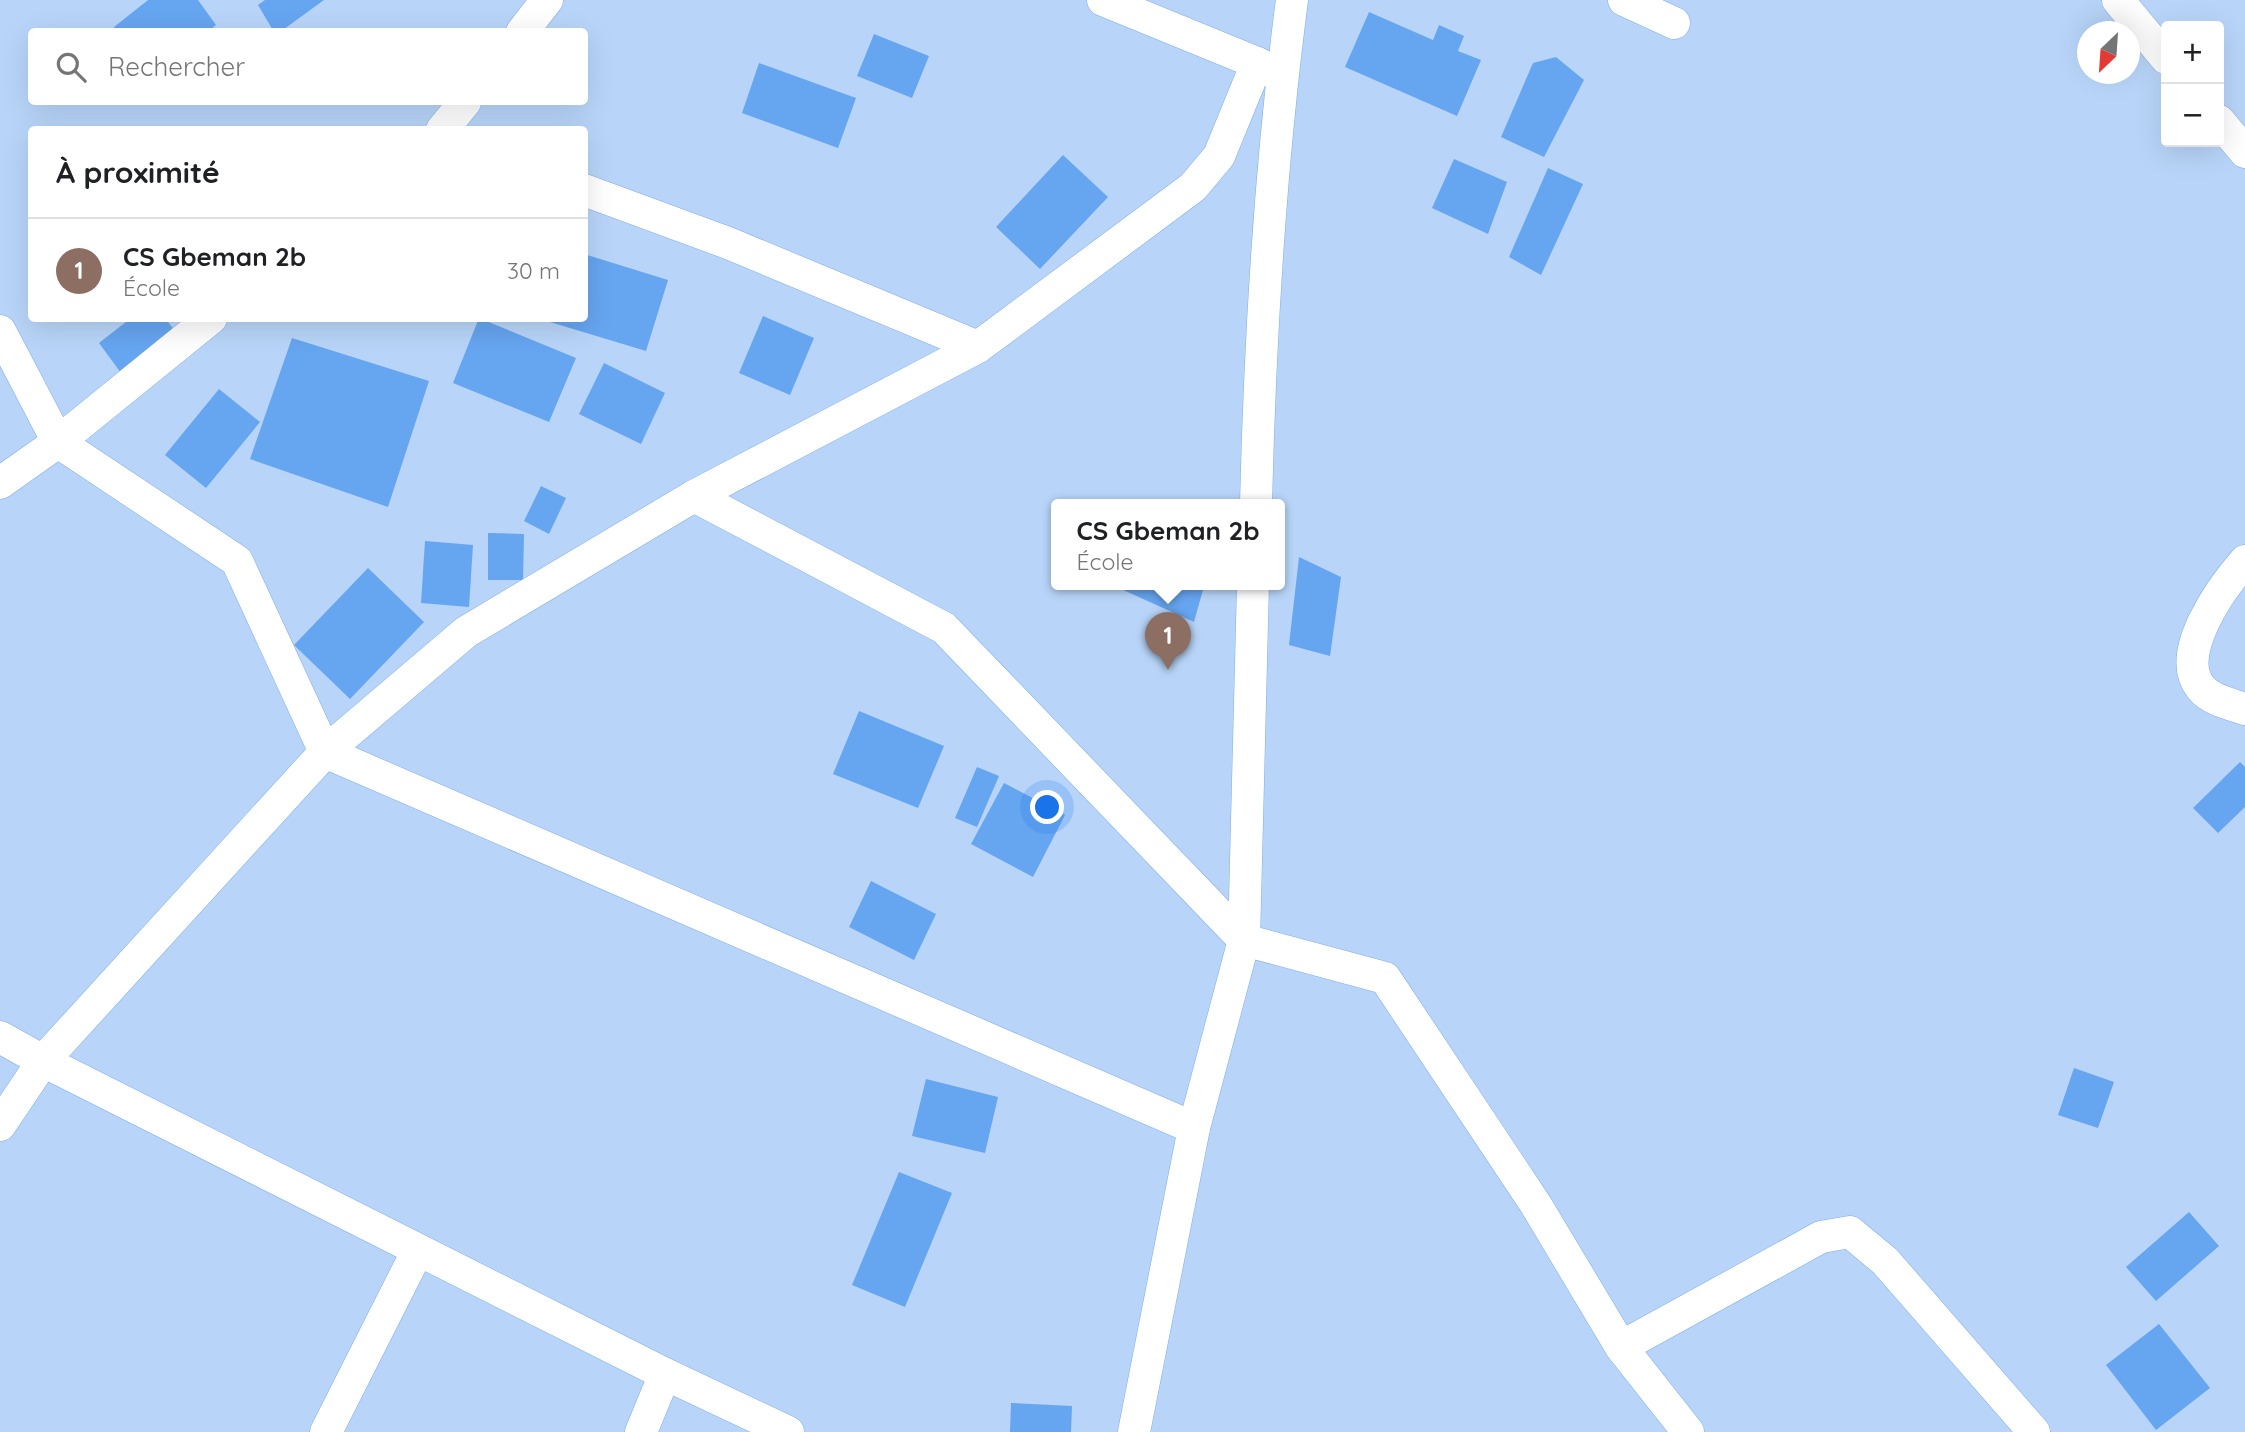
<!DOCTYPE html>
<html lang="fr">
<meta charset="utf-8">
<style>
:root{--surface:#fff;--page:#f6f6f6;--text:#202124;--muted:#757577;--line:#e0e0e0;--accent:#111827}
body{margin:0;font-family:Quicksand,sans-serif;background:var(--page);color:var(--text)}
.controls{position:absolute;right:21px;top:21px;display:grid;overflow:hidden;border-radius:7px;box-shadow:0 7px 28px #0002}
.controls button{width:63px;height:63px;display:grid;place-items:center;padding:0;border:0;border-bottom:2px solid var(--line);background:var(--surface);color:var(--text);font:35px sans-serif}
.compass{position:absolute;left:2077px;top:21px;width:63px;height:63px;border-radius:50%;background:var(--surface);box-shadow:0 7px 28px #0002;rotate:205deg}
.you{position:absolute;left:1048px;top:808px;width:24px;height:24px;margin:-18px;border:5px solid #fff;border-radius:50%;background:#1a73e8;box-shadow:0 0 0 10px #1a73e833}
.badge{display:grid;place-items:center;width:46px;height:46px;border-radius:50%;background:var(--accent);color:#fff;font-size:23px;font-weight:700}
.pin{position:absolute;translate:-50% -58px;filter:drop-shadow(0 2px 4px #0008)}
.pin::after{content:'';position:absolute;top:37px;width:24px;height:21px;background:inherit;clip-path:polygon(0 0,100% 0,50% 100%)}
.popup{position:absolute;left:1051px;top:499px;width:234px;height:91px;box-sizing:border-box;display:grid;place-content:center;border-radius:7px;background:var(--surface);filter:drop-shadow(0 2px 5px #0005);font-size:23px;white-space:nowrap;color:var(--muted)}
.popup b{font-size:26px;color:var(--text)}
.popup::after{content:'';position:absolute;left:50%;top:100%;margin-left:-14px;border:14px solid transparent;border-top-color:var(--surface)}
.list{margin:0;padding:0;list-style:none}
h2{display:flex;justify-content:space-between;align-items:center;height:91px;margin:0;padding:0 28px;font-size:30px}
h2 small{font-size:23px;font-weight:400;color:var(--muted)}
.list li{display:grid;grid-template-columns:46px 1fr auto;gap:21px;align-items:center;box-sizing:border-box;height:105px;padding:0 28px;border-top:2px solid var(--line)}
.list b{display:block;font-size:26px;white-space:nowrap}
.list p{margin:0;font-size:23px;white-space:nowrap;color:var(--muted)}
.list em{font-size:23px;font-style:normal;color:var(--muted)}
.icon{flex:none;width:38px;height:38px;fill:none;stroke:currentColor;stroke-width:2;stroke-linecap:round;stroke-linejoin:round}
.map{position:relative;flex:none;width:2245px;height:1432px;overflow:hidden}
.search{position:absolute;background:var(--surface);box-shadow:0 7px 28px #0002;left:28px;top:28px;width:560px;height:77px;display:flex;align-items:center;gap:18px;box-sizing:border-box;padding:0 24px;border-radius:7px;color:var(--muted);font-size:26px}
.panel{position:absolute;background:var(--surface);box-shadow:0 7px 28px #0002;left:28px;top:126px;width:560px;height:196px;border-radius:7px}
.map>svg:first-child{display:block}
</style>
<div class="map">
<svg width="2245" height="1432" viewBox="0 0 2245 1432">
<rect width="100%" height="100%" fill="#b8d5f9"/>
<!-- building -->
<g fill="#66a5f0">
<polygon points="148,0 198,0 216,25 207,32 116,32 114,27"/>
<polygon points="265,0 324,0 280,32 274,32 258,5"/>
<polygon points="1369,12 1433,40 1439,25 1464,36 1458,51 1481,60 1457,116 1345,67"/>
<polygon points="874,34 929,56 912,98 857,76"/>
<polygon points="1556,57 1584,80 1544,157 1501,137 1533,63"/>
<polygon points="759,63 856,98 838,148 742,113"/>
<polygon points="1063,155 1108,197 1040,269 996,227"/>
<polygon points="1454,159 1507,182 1488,234 1432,208"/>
<polygon points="1548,168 1583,184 1541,275 1509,257"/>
<polygon points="584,254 668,280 646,351 540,319 584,318"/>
<polygon points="763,316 814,338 790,395 739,373"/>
<polygon points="131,318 165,318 175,331 121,373 99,343"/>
<polygon points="479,318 576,358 549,422 453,383"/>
<polygon points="292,338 429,381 388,507 250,459"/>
<polygon points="604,363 665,393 641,444 579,414"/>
<polygon points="219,389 260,422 206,488 165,455"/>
<polygon points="541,486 566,498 549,534 524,521"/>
<polygon points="488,533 524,534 523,580 488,580"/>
<polygon points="425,541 473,545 469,607 421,603"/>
<polygon points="1299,557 1341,577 1330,656 1289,645"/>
<polygon points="368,568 424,622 350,699 294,645"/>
<polygon points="1110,584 1201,584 1204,586 1194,622"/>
<polygon points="859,711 944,746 918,808 833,774"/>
<polygon points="2240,762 2245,767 2245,807 2218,833 2193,808"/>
<polygon points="977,767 999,776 977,827 955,818"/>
<polygon points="1004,783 1065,815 1033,877 971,844"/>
<polygon points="871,881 936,914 914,960 849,927"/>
<polygon points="2074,1068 2114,1082 2098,1128 2058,1115"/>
<polygon points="926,1079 998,1097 985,1153 912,1136"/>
<polygon points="899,1172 952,1193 905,1307 852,1285"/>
<polygon points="2189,1212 2219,1246 2156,1301 2126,1267"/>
<polygon points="2159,1324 2210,1388 2156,1430 2106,1365"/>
<polygon points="1011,1403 1072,1406 1071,1432 1010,1432"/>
</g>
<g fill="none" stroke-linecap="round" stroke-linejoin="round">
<defs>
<g id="street">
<polyline points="1103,0 1257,63 1275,73"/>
<polyline points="1624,0 1674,23"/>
<polyline points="2118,0 2166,58"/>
<polyline points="522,32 547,0"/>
<polyline points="2219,121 2245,152"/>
<polyline points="442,130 465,102"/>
<polyline points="584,190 728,243 978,347"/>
<polyline points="0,331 58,442 237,561 325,752 1194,1128"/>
<polyline points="0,483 58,442 211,318"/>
<polyline points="694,496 944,628 1244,940 1385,978 1536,1205 1621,1347 1688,1432"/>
<path d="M 1256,504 C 1260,336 1270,167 1292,0"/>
<path d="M 2245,561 C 2222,587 2173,654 2201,688 C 2211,700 2230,704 2245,709"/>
<polyline points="0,1037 43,1061 665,1374"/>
<polyline points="0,1125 43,1061 325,752 466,632 694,496 978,347 1193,187 1219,156 1257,63"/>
<polyline points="1621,1347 1821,1237 1850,1232 1885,1261 2034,1432"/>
<polyline points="326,1432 418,1250"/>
<polyline points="641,1432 665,1374 788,1432"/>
<polyline points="1134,1432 1194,1128 1244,940 1253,584"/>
</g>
</defs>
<!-- street casing -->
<use href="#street" stroke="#7eaee8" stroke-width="33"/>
<!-- street -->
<use href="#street" stroke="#fff" stroke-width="32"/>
</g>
</svg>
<div class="controls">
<button>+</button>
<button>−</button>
</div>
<svg class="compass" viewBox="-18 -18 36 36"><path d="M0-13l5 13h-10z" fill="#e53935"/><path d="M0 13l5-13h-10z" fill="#757577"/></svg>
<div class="you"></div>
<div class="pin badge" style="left:1168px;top:670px;background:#8d6e63">1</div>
<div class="popup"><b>CS Gbeman 2b</b>École</div>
<div class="search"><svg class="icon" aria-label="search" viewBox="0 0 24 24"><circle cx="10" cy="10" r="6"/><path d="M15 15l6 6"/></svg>Rechercher</div>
<section class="panel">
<h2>À proximité<small></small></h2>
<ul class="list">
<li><span class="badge" style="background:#8d6e63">1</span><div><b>CS Gbeman 2b</b><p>École</p></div><em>30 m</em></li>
</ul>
</section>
</div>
